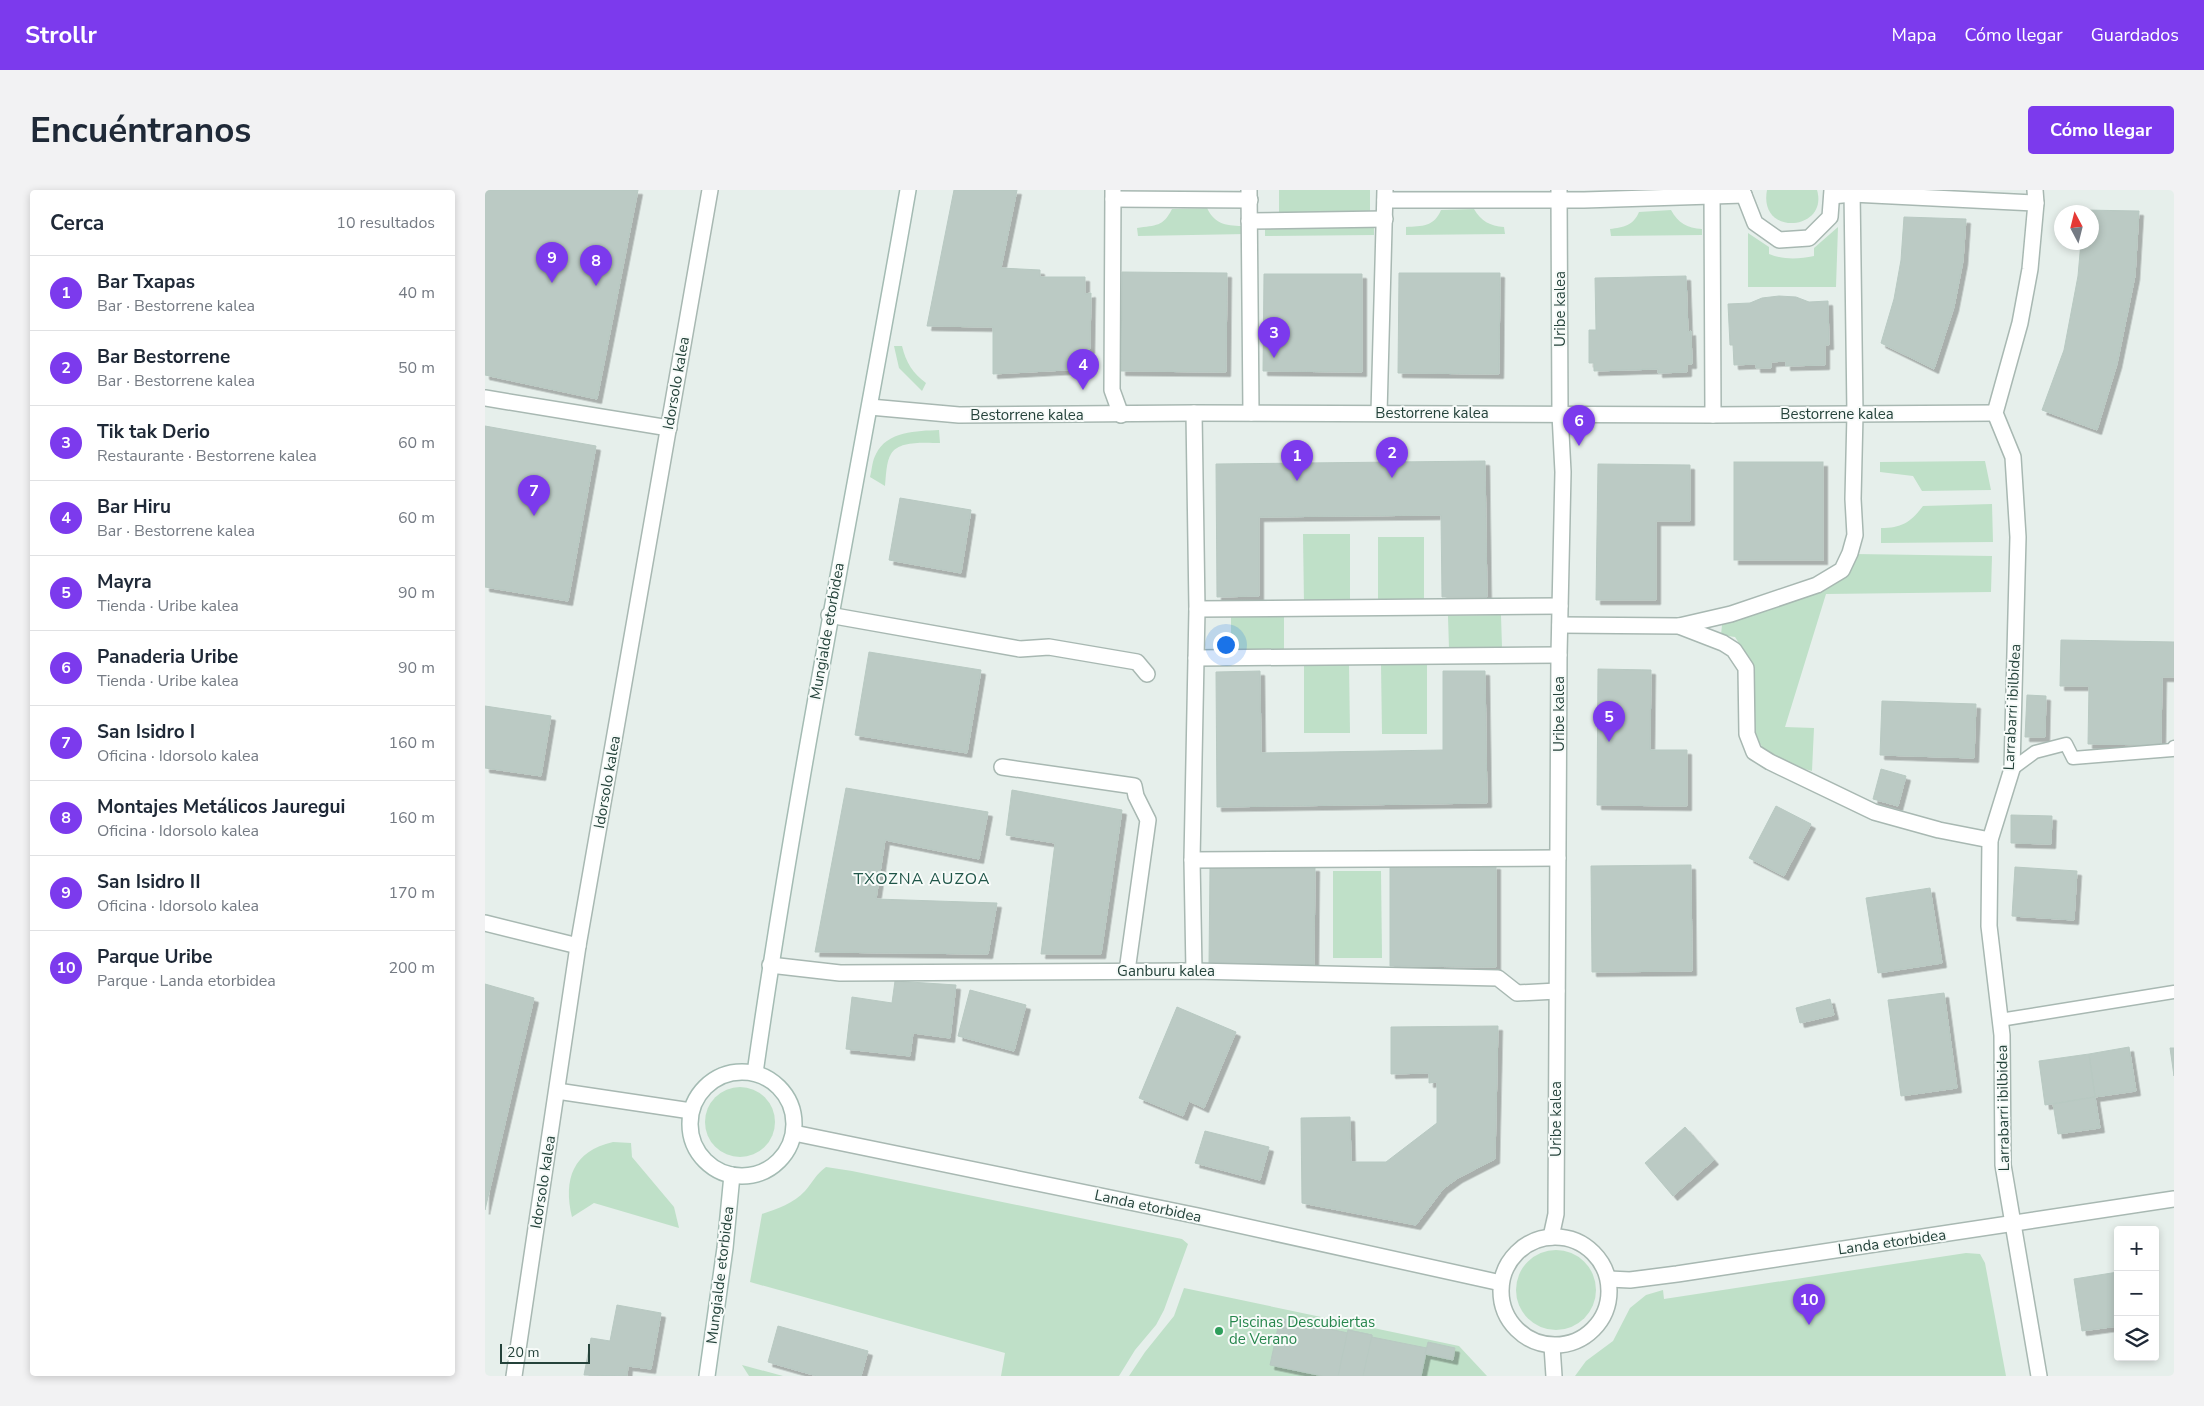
<!DOCTYPE html>
<html lang="es">
<meta charset="utf-8">
<style>
:root{--surface:#fff;--page:#f2f2f3;--text:#1f2937;--muted:#747a83;--line:#e0e1e3;--accent:#7c3aed}
body{margin:0;font-family:"Nunito Sans",sans-serif;background:var(--page);color:var(--text)}
.controls{position:absolute;right:15px;bottom:15px;display:grid;overflow:hidden;border-radius:5px;box-shadow:0 2px 8px #0003}
.controls button{width:45px;height:45px;display:grid;place-items:center;padding:0;border:0;border-bottom:1px solid var(--line);background:var(--surface);color:var(--text);font:25px sans-serif}
.compass{position:absolute;left:1569px;top:15px;width:45px;height:45px;border-radius:50%;background:var(--surface);box-shadow:0 2px 8px #0003;rotate:353deg}
.scale{position:absolute;left:15px;bottom:12px;width:90px;box-sizing:border-box;padding-left:5px;border:2px solid #24423a;border-top:0;font-size:14px;line-height:18px;white-space:nowrap;color:#24423a;-webkit-text-stroke:4px #f7fbf9;paint-order:stroke}
.you{position:absolute;left:740px;top:454px;width:18px;height:18px;margin:-12px;border:4px solid #fff;border-radius:50%;background:#1a73e8;box-shadow:0 0 0 8px #1a73e833}
.badge{display:grid;place-items:center;width:32px;height:32px;border-radius:50%;background:var(--accent);color:#fff;font-size:16px;font-weight:700}
.pin{position:absolute;translate:-50% -41px;filter:drop-shadow(0 1px 2px #0008)}
.pin::after{content:'';position:absolute;top:26px;width:18px;height:15px;background:inherit;clip-path:polygon(0 0,100% 0,50% 100%)}
.list{margin:0;padding:0;list-style:none}
h2{display:flex;justify-content:space-between;align-items:center;height:65px;margin:0;padding:0 20px;font-size:21px}
h2 small{font-size:16px;font-weight:400;color:var(--muted)}
.list li{display:grid;grid-template-columns:32px 1fr auto;gap:15px;align-items:center;box-sizing:border-box;height:75px;padding:0 20px;border-top:1px solid var(--line)}
.list b{display:block;font-size:19px;white-space:nowrap}
.list p{margin:0;font-size:16px;white-space:nowrap;color:var(--muted)}
.list em{font-size:16px;font-style:normal;color:var(--muted)}
.icon{flex:none;width:28px;height:28px;fill:none;stroke:currentColor;stroke-width:2;stroke-linecap:round;stroke-linejoin:round}
.map{position:relative;flex:none;width:1689px;height:1186px;overflow:hidden;border-radius:5px}
header{display:flex;align-items:center;gap:30px;box-sizing:border-box;height:70px;padding:0 25px;background:var(--accent);color:#fff}
header strong{font-size:24px}
nav{display:flex;gap:28px;margin-inline-start:auto;font-size:18px}
.intro{display:flex;align-items:center;justify-content:space-between;box-sizing:border-box;height:120px;padding:0 30px}
h1{margin:0;font-size:35px}
.button{padding:12px 22px;border-radius:5px;background:var(--accent);color:#fff;font-size:18px;font-weight:700}
main{display:flex;gap:30px;padding:0 30px}
aside{flex:1;background:var(--surface);border-radius:5px;box-shadow:0 2px 8px #0003}
.map>svg:first-child{display:block}
</style>
<header>
<strong>Strollr</strong>
<nav><a>Mapa</a><a>Cómo llegar</a><a>Guardados</a></nav>
</header>
<div class="intro"><h1>Encuéntranos</h1><a class="button">Cómo llegar</a></div>
<main>
<aside>
<h2>Cerca<small>10 resultados</small></h2>
<ul class="list">
<li><span class="badge">1</span><div><b>Bar Txapas</b><p>Bar · Bestorrene kalea</p></div><em>40 m</em></li>
<li><span class="badge">2</span><div><b>Bar Bestorrene</b><p>Bar · Bestorrene kalea</p></div><em>50 m</em></li>
<li><span class="badge">3</span><div><b>Tik tak Derio</b><p>Restaurante · Bestorrene kalea</p></div><em>60 m</em></li>
<li><span class="badge">4</span><div><b>Bar Hiru</b><p>Bar · Bestorrene kalea</p></div><em>60 m</em></li>
<li><span class="badge">5</span><div><b>Mayra</b><p>Tienda · Uribe kalea</p></div><em>90 m</em></li>
<li><span class="badge">6</span><div><b>Panaderia Uribe</b><p>Tienda · Uribe kalea</p></div><em>90 m</em></li>
<li><span class="badge">7</span><div><b>San Isidro I</b><p>Oficina · Idorsolo kalea</p></div><em>160 m</em></li>
<li><span class="badge">8</span><div><b>Montajes Metálicos Jauregui</b><p>Oficina · Idorsolo kalea</p></div><em>160 m</em></li>
<li><span class="badge">9</span><div><b>San Isidro II</b><p>Oficina · Idorsolo kalea</p></div><em>170 m</em></li>
<li><span class="badge">10</span><div><b>Parque Uribe</b><p>Parque · Landa etorbidea</p></div><em>200 m</em></li>
</ul>
</aside>
<div class="map">
<svg width="1689" height="1186" viewBox="0 0 1689 1186">
<defs>
<filter id="shadow"><feDropShadow dx="4.5" dy="4.5" stdDeviation="0" flood-color="#0004"/></filter>
</defs>
<rect width="100%" height="100%" fill="#e6efeb"/>
<!-- green -->
<g fill="#bfe0c8">
<polygon points="794,0 885,0 885,23 794,24"/>
<path d="M 1282,0 L 1332,0 C 1344,41 1273,47 1282,0 Z"/>
<path d="M 722,18 C 730,35 743,36 760,36 L 761,44 L 653,46 L 652,38 C 671,35 678,37 687,19 Z"/>
<path d="M 989,19 C 996,31 1005,36 1019,37 L 1020,44 L 921,45 L 921,37 C 937,36 949,37 956,20 Z"/>
<path d="M 1186,20 C 1193,33 1202,38 1217,39 L 1217,45 L 1126,46 L 1125,39 C 1139,37 1148,36 1154,22 Z"/>
<polygon points="780,37 889,37 889,45 780,46"/>
<path d="M 1353,37 L 1351,97 L 1263,97 L 1263,43 L 1284,57 L 1284,64 C 1299,70 1314,69 1329,66 L 1329,58 Z"/>
<path d="M 409,156 L 417,156 C 421,173 428,183 441,193 L 437,201 L 414,178 Z"/>
<path d="M 454,240 L 455,253 C 441,253 414,250 406,264 C 401,272 401,287 400,296 L 385,287 C 387,280 387,271 391,264 C 402,241 432,241 454,240 Z"/>
<polygon points="1500,271 1506,300 1437,301 1428,286 1395,282 1395,272"/>
<path d="M 1507,314 L 1508,352 L 1396,353 L 1396,338 C 1417,338 1426,332 1438,316 Z"/>
<polygon points="818,344 865,344 865,413 819,414"/>
<rect x="893" y="347" width="46" height="69"/>
<polygon points="1370,364 1507,366 1506,402 1341,404 1300,537 1329,538 1327,581 1298,573 1279,560 1269,544 1267,473 1250,447 1236,445 1237,435 1323,406 1358,389 1367,379"/>
<polygon points="1016,425 1017,458 964,459 963,426"/>
<polygon points="799,426 799,459 746,459 746,427"/>
<polygon points="819,474 864,474 865,543 819,543"/>
<polygon points="896,474 942,474 942,544 897,544"/>
<polygon points="848,681 896,681 897,768 848,768"/>
<circle cx="255" cy="932" r="35"/>
<path d="M 128,952 L 146,953 L 147,967 L 189,1017 L 194,1038 L 109,1013 L 87,1027 C 78,989 88,961 128,952 Z"/>
<path d="M 341,977 L 367,981 L 697,1049 L 703,1054 L 679,1120 L 671,1135 L 650,1160 L 634,1186 L 516,1186 L 520,1163 L 265,1092 L 277,1024 C 292,1019 309,1013 320,1001 C 327,993 332,983 341,977 Z"/>
<circle cx="1071" cy="1100" r="40"/>
<polygon points="1481,1063 1495,1064 1500,1073 1521,1186 1090,1186 1101,1171 1128,1151 1145,1118 1161,1105 1178,1100 1179,1109"/>
<polygon points="699,1098 974,1156 1002,1186 644,1186 660,1162 689,1126"/>
<polygon points="257,1175 298,1186 264,1186"/>
</g>
<!-- building -->
<g fill="#bbcac4" stroke="#b8c9c2" filter="url(#shadow)">
<polygon points="0,0 153,0 112,209 0,185"/>
<polygon points="469,0 532,0 516,78 555,80 555,87 600,87 600,104 606,103 605,159 597,160 598,179 508,184 508,137 442,136"/>
<polygon points="1599,20 1654,21 1650,86 1632,174 1612,240 1557,220 1579,160 1593,86 1596,52 1606,52 1606,22 1599,22"/>
<polygon points="1419,27 1481,29 1478,71 1469,117 1449,179 1396,153 1409,109 1416,70"/>
<polygon points="637,82 742,83 741,182 636,181"/>
<polygon points="914,83 1015,83 1014,184 913,183"/>
<polygon points="779,84 877,84 877,182 778,181"/>
<polygon points="1201,86 1203,142 1206,141 1207,174 1202,174 1202,182 1173,183 1173,179 1109,181 1109,173 1104,173 1104,140 1111,140 1110,88"/>
<polygon points="1294,106 1311,107 1324,112 1343,111 1344,155 1340,155 1340,175 1301,176 1301,171 1286,172 1286,178 1271,178 1271,174 1249,175 1248,155 1245,155 1243,114 1265,113 1277,108"/>
<polygon points="0,236 111,256 83,411 0,397"/>
<polygon points="1000,271 1002,407 957,407 956,325 774,327 774,406 732,407 731,274"/>
<rect x="1249" y="272" width="89" height="98"/>
<polygon points="1113,274 1205,275 1205,331 1171,331 1171,410 1111,410"/>
<polygon points="415,308 486,320 476,383 404,370"/>
<polygon points="1576,450 1689,452 1689,487 1677,487 1676,555 1603,554 1604,496 1575,496"/>
<polygon points="384,462 496,480 482,563 370,545"/>
<polygon points="1113,479 1166,480 1165,560 1202,560 1202,616 1112,615"/>
<polygon points="775,481 776,563 958,560 958,481 1000,481 1002,613 732,617 731,482"/>
<polygon points="1542,505 1561,506 1560,547 1540,547"/>
<polygon points="1397,511 1491,514 1489,568 1395,565"/>
<polygon points="0,516 66,526 56,586 0,578"/>
<polygon points="1396,579 1421,586 1413,616 1388,609"/>
<polygon points="361,598 503,622 494,669 400,650 391,709 512,713 503,764 330,762"/>
<polygon points="527,600 637,620 616,764 556,764 570,653 521,645"/>
<polygon points="1291,616 1326,634 1299,686 1264,668"/>
<polygon points="1526,625 1567,626 1566,654 1526,653"/>
<polygon points="905,675 1011,675 1011,777 905,776"/>
<polygon points="1206,675 1207,781 1107,782 1106,676"/>
<polygon points="725,676 830,677 829,775 724,774"/>
<polygon points="1530,677 1592,681 1589,730 1527,726"/>
<polygon points="1445,698 1457,773 1393,783 1381,708"/>
<polygon points="410,791 471,795 465,848 428,843 425,866 361,859 367,807 407,813"/>
<polygon points="0,794 49,808 0,1020"/>
<polygon points="485,800 541,815 529,861 473,846"/>
<polygon points="1459,803 1472,898 1416,906 1403,810"/>
<polygon points="1345,809 1349,825 1315,833 1311,818"/>
<polygon points="692,817 751,842 719,918 704,911 698,926 654,908"/>
<polygon points="1013,836 1010,969 973,988 958,999 931,1035 817,1013 816,928 865,927 866,972 901,972 952,933 952,892 944,893 944,883 906,884 906,837"/>
<polygon points="1644,857 1651,901 1610,907 1604,864"/>
<polygon points="1685,858 1689,858 1689,886"/>
<polygon points="1604,864 1610,907 1560,915 1554,871"/>
<polygon points="1610,907 1615,938 1573,944 1568,914"/>
<polygon points="1200,937 1229,970 1188,1006 1160,973"/>
<polygon points="720,941 784,957 775,990 710,973"/>
<polygon points="1633,1082 1633,1136 1597,1141 1589,1089"/>
<polygon points="132,1115 176,1123 166,1179 143,1176 142,1186 99,1185 106,1148 125,1151"/>
<polygon points="795,1128 863,1143 863,1140 887,1145 887,1147 942,1158 936,1186 838,1186 785,1175"/>
<polygon points="293,1136 383,1161 376,1186 332,1186 283,1172"/>
<polygon points="863,1140 887,1145 878,1186 853,1186"/>
<polygon points="943,1152 970,1158 968,1170 940,1164"/>
</g>
<g fill="none" stroke-linecap="round" stroke-linejoin="round">
<defs>
<g id="lane">
<polyline points="1527,579 1550,562 1581,554 1588,568 1687,560 1689,557"/>
<polyline points="1515,830 1689,802"/>
</g>
<g id="street">
<polyline points="628,0 627,200 636,225"/>
<polyline points="764,0 766,223"/>
<polyline points="1227,0 1228,225"/>
<polyline points="1550,0 1551,13 1545,79 1535,133 1510,223 1528,267 1533,347 1527,579 1505,650 1504,736 1517,845 1518,975 1554,1186"/>
<polyline points="1259,5 1270,33 1294,50 1324,48 1345,27 1347,0"/>
<polyline points="1347,6 1367,4 1551,13"/>
<polyline points="628,9 765,10"/>
<polyline points="900,10 1099,10 1259,5"/>
<polyline points="764,31 900,29"/>
<polyline points="0,208 184,238"/>
<polyline points="385,217 474,225 709,223 1228,225 1510,223"/>
<polyline points="709,223 712,419 707,670 709,781"/>
<polyline points="894,223 900,0"/>
<polyline points="712,419 1075,416"/>
<polyline points="344,425 535,459 564,457 652,472 662,484"/>
<polyline points="1075,435 1194,436 1238,453 1249,460 1261,478 1262,544 1269,562 1285,572 1389,622 1454,640 1505,650"/>
<polyline points="1194,436 1246,424 1332,395 1357,380 1365,363 1370,345 1368,309 1370,224 1367,0"/>
<polyline points="711,468 1074,465"/>
<polyline points="517,577 649,596 651,606 663,630 642,781"/>
<polyline points="707,670 1073,668"/>
<polyline points="0,733 93,756"/>
<polyline points="285,775 355,783 709,781 1013,788 1032,803 1072,801"/>
<polyline points="72,901 206,921"/>
<polyline points="309,943 713,1026 1016,1093"/>
<circle cx="1070" cy="1101" r="54"/>
<polyline points="1066,1047 1071,1024 1074,465 1078,282 1075,224 1074,0"/>
<polyline points="1124,1089 1145,1090 1192,1084 1689,1009"/>
<polyline points="1067,1156 1069,1186"/>
<polyline points="29,1186 93,756 225,0"/>
</g>
<g id="secondary">
<circle cx="257" cy="934" r="52"/>
<path d="M 270,883 C 312,587 372,294 423,0"/>
<polyline points="222,1186 240,1058 247,985"/>
</g>
</defs>
<!-- lane casing -->
<use href="#lane" stroke="#a8b8b2" stroke-width="15"/>
<!-- street casing -->
<use href="#street" stroke="#a8b8b2" stroke-width="18"/>
<!-- secondary casing -->
<use href="#secondary" stroke="#a4bbb3" stroke-width="18"/>
<!-- lane -->
<use href="#lane" stroke="#fff" stroke-width="12"/>
<!-- street -->
<use href="#street" stroke="#fff" stroke-width="15"/>
<!-- secondary -->
<use href="#secondary" stroke="#fff" stroke-width="15"/>
</g>
<!-- markers -->
<circle fill="#2e9e5b" stroke="#f7fbf9" stroke-width="2" cx="734" cy="1141" r="5"/>
<g text-anchor="middle" stroke-width="4" stroke-linejoin="round" paint-order="stroke">
<!-- street labels -->
<g font-size="15" fill="#24423a" stroke="#f7fbf9">
<text transform="translate(1075 119) rotate(-90)" y="5">Uribe kalea</text>
<text transform="translate(191 193) rotate(-80)" y="5">Idorsolo kalea</text>
<text x="947" y="228">Bestorrene kalea</text>
<text x="1352" y="229">Bestorrene kalea</text>
<text x="542" y="230">Bestorrene kalea</text>
<text transform="translate(342 441) rotate(-80)" y="5">Mungialde etorbidea</text>
<text transform="translate(1527 517) rotate(-87)" y="5">Larrabarri ibilbidea</text>
<text transform="translate(1074 524) rotate(-90)" y="5">Uribe kalea</text>
<text transform="translate(122 592) rotate(-80)" y="5">Idorsolo kalea</text>
<text x="681" y="786">Ganburu kalea</text>
<text transform="translate(1518 918) rotate(-91)" y="5">Larrabarri ibilbidea</text>
<text transform="translate(1071 929) rotate(-90)" y="5">Uribe kalea</text>
<text transform="translate(58 992) rotate(-81)" y="5">Idorsolo kalea</text>
<text transform="translate(663 1016) rotate(12)" y="5">Landa etorbidea</text>
<text transform="translate(1407 1052) rotate(-8)" y="5">Landa etorbidea</text>
<text transform="translate(235 1085) rotate(-83)" y="5">Mungialde etorbidea</text>
</g>
<!-- leisure labels -->
<g font-size="15" fill="#27864d" stroke="#f7fbf9" text-anchor="start">
<text x="744" y="1137">Piscinas Descubiertas<tspan x="744" dy="17">de Verano</tspan></text>
</g>
<!-- neighbourhood labels -->
<g font-size="16" letter-spacing="1" fill="#1f5548" stroke="#f7fbf9">
<text x="437" y="694">TXOZNA AUZOA</text>
</g>
</g>
</svg>
<div class="controls">
<button>+</button>
<button>−</button>
<button><svg class="icon" aria-label="layers" viewBox="0 0 24 24"><path d="M12 4l9 5-9 5-9-5zM3 14l9 5 9-5"/></svg></button>
</div>
<svg class="compass" viewBox="-18 -18 36 36"><path d="M0-13l5 13h-10z" fill="#e53935"/><path d="M0 13l5-13h-10z" fill="#747a83"/></svg>
<div class="scale">20 m</div>
<div class="you"></div>
<div class="pin badge" style="left:812px;top:291px">1</div>
<div class="pin badge" style="left:907px;top:288px">2</div>
<div class="pin badge" style="left:789px;top:168px">3</div>
<div class="pin badge" style="left:598px;top:200px">4</div>
<div class="pin badge" style="left:1124px;top:552px">5</div>
<div class="pin badge" style="left:1094px;top:256px">6</div>
<div class="pin badge" style="left:49px;top:326px">7</div>
<div class="pin badge" style="left:111px;top:96px">8</div>
<div class="pin badge" style="left:67px;top:93px">9</div>
<div class="pin badge" style="left:1324px;top:1135px">10</div>
</div>
</main>
